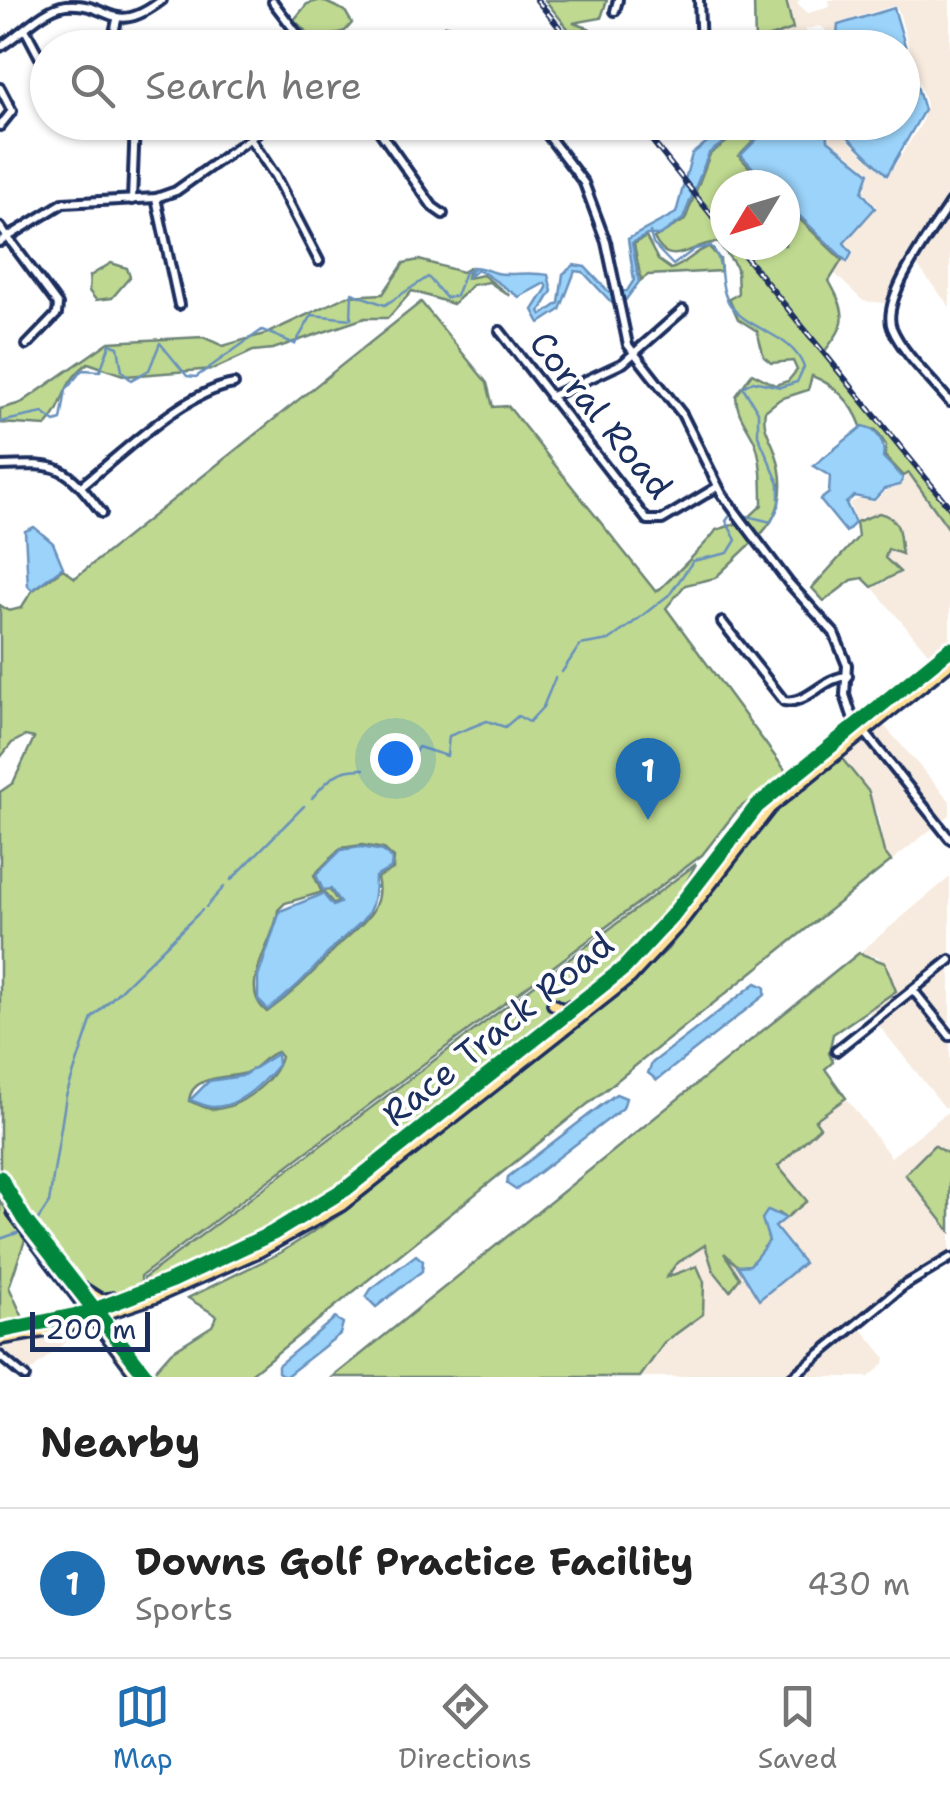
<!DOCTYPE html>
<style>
:root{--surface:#fff;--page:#f2f2f2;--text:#222;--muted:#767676;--line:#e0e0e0;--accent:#1f6fb2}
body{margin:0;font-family:"Shantell Sans",sans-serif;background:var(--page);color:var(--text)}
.compass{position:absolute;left:710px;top:170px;width:90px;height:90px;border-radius:50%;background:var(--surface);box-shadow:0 2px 8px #0004;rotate:232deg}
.scale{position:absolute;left:30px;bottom:25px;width:120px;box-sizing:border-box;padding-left:10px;border:5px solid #1b2f5e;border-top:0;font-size:28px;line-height:35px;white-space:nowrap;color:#1b2f5e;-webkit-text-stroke:8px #fff;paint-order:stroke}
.you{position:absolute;left:395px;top:758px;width:35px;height:35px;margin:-25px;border:8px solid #fff;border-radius:50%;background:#1a73e8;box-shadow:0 0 0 15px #1a73e833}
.badge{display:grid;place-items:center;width:65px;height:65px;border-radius:50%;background:var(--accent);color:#fff;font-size:32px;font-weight:700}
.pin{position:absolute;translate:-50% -82px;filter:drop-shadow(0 2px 5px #0008)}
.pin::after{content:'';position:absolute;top:52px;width:35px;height:30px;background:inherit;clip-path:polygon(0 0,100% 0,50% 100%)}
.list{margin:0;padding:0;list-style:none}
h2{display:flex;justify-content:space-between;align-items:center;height:130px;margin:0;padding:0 40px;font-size:42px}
h2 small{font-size:32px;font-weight:400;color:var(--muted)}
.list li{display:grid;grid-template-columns:65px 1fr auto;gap:30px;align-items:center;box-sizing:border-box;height:150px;padding:0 40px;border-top:2px solid var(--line)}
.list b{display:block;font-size:38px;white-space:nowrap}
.list p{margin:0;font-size:32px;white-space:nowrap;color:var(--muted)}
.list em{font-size:32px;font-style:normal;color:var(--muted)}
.icon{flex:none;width:55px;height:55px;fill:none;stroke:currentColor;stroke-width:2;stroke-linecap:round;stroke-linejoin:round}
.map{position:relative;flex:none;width:950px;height:1377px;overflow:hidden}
.search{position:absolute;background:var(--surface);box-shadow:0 2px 8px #0004;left:30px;right:30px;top:30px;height:110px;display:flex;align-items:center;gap:25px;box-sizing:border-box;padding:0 35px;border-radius:55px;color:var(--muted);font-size:38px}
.sheet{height:280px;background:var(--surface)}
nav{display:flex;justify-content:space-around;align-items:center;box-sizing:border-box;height:140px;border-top:2px solid var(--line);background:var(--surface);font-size:28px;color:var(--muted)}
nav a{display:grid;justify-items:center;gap:5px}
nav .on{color:var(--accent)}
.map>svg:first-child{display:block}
</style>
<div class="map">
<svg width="950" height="1377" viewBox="0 0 950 1377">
<rect width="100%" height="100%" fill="#fff"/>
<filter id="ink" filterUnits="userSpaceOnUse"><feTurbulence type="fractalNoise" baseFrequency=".01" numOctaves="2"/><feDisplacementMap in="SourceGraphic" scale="20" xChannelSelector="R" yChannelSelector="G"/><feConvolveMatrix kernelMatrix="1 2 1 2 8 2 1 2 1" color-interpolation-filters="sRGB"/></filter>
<g filter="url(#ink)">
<!-- built -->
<g fill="#f7ebdf">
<polygon points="786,0 800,0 797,3 808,13 830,7 829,0 950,0 950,199 885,303 863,301 834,273 842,260 848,263 854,253 846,243 877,207 864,192 871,172 829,139 826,130 829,123 840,123 844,136 887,177 921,124 926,105 898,9 893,6 838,23 834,47 828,47 825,29 820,26 806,29 805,47 761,47 758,41 793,29"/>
<polygon points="950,207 950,307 916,264"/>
<polygon points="908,473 950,528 950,647 933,659 872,587 887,582 888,549 863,516 856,522 849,503 863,497 875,502 885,491 901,486"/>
<polygon points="882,723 950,801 950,815 941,822 950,835 868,733"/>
<polygon points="864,736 950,843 950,848 933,828 891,861 884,853 878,813 839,755"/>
<polygon points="950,877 950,958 874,1019 868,1011 896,991 879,957 859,953"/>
<polygon points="950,963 950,1032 917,990"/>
<polygon points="913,993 950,1039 950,1105 945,1108 876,1022"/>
<polygon points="846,1098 891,1157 950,1110 950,1155 934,1146 905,1174 950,1231 950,1255 789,1377 640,1377 665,1342 703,1314 665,1279 676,1264 705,1244 740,1278 723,1251 732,1258 746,1276 748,1287 767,1294 804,1263 774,1227 806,1201 778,1166 819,1128 814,1121"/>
<polygon points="859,1326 885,1357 884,1364 869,1377 795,1377"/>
<polygon points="75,1334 26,1375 1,1353 1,1344"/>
</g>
<!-- green -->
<g fill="#bfd990" stroke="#6d8477" stroke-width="2.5" fill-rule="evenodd">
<polygon points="321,0 345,11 352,23 345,31 316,41 294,20 307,4"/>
<polygon points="545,0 607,0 601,18 573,23 589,28 613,47 583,47"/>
<polygon points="754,0 786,0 793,29 758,41 761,47 755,47"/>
<path d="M 753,123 L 771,123 L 739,156 L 766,185 L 725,185 L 725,245 L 785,245 L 785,205 L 842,260 L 829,281 C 850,318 845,324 825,351 L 950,510 L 949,529 L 909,473 L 904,476 L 885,456 L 886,445 L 876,430 L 861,426 C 852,402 835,385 812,376 L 808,390 L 780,399 L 765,411 C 762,426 769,435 774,448 C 786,481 784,512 759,536 L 746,520 L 762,505 C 762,487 762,457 754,440 C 746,423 737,416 736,396 L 752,373 L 775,385 L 788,381 L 797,370 L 793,361 L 771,363 L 764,357 L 757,331 L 738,319 L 729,299 L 738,294 L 737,268 L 719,243 C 695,240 670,273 654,238 L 685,220 L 710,154 Z"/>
<path d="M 646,237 L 658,260 L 671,269 C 687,264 693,252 709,247 L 720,259 L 721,271 L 648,275 L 641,280 L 634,244 Z"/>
<path d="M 419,260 L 462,272 L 469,268 L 467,278 L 483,275 L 510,296 L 489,282 L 472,285 L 453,304 L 412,291 L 388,318 L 365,318 L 273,349 L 253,351 L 214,369 L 126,376 L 88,363 C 58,387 68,402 46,426 L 0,423 L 0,409 L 21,403 L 109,342 L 203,337 L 223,346 L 268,333 L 347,296 L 383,294 L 404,263 Z"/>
<polygon points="111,263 127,268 130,277 112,298 96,300 89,291 90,276"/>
<path d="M 421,302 L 487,383 L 493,407 L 508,406 L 656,592 C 663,587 713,537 716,530 L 742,522 L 756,539 L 715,578 L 685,585 L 666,608 L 788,774 L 738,809 L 702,855 L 141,1276 L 141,1285 L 101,1297 L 74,1277 L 56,1254 L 57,1248 L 51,1249 L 0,1172 L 0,792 L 13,783 L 34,738 L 25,736 L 12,743 L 0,758 L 0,605 L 9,611 L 21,608 L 32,591 L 63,569 L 75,578 ZM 362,845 L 384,849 L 394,858 L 393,869 L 377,878 C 386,915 352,929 331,953 C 311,976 292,994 267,1012 C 235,987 276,941 278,910 L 285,903 L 323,892 L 334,904 L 338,902 L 330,890 L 321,891 L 314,875 L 341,848 ZM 277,1052 L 281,1057 C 275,1081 238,1110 212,1109 C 205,1109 196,1103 189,1101 C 191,1076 223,1078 242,1074 C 257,1071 263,1056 277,1052 Z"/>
<path d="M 879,513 C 904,519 898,536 902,554 L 888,549 L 885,558 L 900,572 L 872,587 L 863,578 L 852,580 L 824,601 L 812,588 L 858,537 L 856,522 Z"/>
<polygon points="839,755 869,792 884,852 891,861 247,1377 158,1377 154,1371 171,1352 212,1326 217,1316 188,1298 280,1253 344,1212 616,997 668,949 767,816"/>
<polygon points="696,864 680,894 619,967 556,1010 345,1182 260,1233 145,1283 144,1278"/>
<polygon points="859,953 885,963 896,991 833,1034 829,1053 833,1062 825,1069 846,1098 815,1120 820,1127 778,1166 807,1201 786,1218 779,1213 765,1226 769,1241 750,1266 738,1266 724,1253 740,1278 730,1291 713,1270 705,1245 676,1264 667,1277 697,1266 704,1282 703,1314 665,1342 640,1377 333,1377"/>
<polygon points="934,1145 950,1155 950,1231 905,1174"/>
<polygon points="0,1200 25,1240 9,1287 24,1320 0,1324"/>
</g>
<!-- water -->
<g fill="#9bd3fa" stroke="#6891bc" stroke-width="2.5">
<polygon points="894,8 924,110 887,175 845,134 847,128 840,127 842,123 902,122 902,48 836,47 838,25"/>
<path d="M 731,123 L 751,123 L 709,153 L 683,219 L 660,235 L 647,235 L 632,243 L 639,282 L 624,302 L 612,303 L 583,272 L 575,271 L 560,310 L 540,323 L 533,310 L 547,288 L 545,283 L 519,297 L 484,273 L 477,270 L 468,277 L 472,267 C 483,267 487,271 497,273 C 510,276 528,271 548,275 L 552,291 L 540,311 L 542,315 L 559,303 L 563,274 L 574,265 L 585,267 L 609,292 L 627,291 L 634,280 L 628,239 L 676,213 L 692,154 Z"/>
<polygon points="773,123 826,123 828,140 869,173 862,192 875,208 844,243 852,253 847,262 785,202 785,185 769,185 741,155"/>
<path d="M 863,426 C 877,429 886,443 883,457 L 903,478 L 900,485 L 884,489 L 874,500 L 854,496 L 846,503 L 855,523 L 846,532 L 820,500 L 829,493 L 830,476 L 813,466 Z"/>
<polygon points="34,527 53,543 63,567 32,590 28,586 25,531"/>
<path d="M 361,847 L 383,851 L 392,859 L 391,868 L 375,877 C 376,922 358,921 330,951 C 310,974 292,992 268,1010 L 258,1000 L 258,977 L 280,911 L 323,894 L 333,906 L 340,903 L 331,889 L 323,890 L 316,875 L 341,850 Z"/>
<polygon points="756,983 765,987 765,995 657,1080 648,1073 652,1063"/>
<path d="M 277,1054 L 278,1065 C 263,1083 238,1108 212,1107 C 206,1107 197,1102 190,1100 L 209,1081 L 242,1076 Z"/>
<polygon points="616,1094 626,1098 623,1108 516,1190 507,1184 508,1177"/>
<polygon points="768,1210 786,1218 775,1227 804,1263 759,1300 738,1266 750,1265 769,1241 762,1219"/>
<polygon points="416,1255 423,1261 422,1271 376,1307 366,1297 371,1289"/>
<polygon points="335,1318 343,1323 340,1334 285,1377 278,1372 278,1365"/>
</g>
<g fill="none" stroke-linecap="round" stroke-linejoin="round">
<!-- stream -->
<g stroke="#6891bc" stroke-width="2.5">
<path d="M 650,232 L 653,244 L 673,265 L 695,249 L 711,246 C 726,262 717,288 731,306 C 751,332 791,333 804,367 L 797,382 L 780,387 L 753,381 L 743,387 L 758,412 L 758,435 L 779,484 L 779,506 L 771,522 L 743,515"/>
<polyline points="0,422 43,413 55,422 61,420 66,390 82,370 100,371 110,344 118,347 122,371 131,380 149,370 160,343 187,376 196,377 262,330 295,344 312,315 351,319 352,293 385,305 428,277 446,298 456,296 465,272 473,269"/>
<polyline points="562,672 580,645 609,640 629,626 670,594 693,561 728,553 736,540 726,521 732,513"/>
<polyline points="387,769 407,767 418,747 447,756 449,736 487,721 505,727 518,716 529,722 543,707 555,678"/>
<path d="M 312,798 C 329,779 337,768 364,769"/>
<polyline points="231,880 304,806"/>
<polyline points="206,907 224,887"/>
<polyline points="35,1224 49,1203 66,1096 92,1018 202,910"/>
<polyline points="0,1239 20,1232"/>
</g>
<defs>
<g id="minor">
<polyline points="699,0 701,48"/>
<polyline points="273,2 308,48"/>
<polyline points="615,11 618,0"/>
<polyline points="26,31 48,73"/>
<path d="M 0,47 C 20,35 43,8 66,5 C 111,1 111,39 162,0"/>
<polyline points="102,48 113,37 117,20"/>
<polyline points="446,48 447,31"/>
<polyline points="0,88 12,111 0,126"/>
<polyline points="373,122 433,207 443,214"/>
<polyline points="538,122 584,183 606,242 628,345 682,414 722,494 789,583 834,633 847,665 845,695 852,716 950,839"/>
<polyline points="251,140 275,176 319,261"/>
<polyline points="156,198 179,305"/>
<polyline points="132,200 135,122"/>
<path d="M 950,203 C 933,230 880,298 892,328 C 903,354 932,380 950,402"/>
<polyline points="0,227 58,305 57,314 27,345"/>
<polyline points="0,242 63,203 156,198 176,191 273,122"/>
<polyline points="500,331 647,520 662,520 717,487"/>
<polyline points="550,397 623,363 683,310"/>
<path d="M 0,466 C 61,463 65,465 102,513"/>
<path d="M 81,486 C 122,454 183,392 234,384"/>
<path d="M 722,622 L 784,701 C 808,705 823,677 848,676"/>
<polyline points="913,990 950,1036"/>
<polyline points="836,1051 950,960"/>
<polyline points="0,1356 25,1377"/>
<polyline points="792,1377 902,1287 950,1258"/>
</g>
<g id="major">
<polyline points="553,1004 563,1010 572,1005"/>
<polyline points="0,1178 24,1219 147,1377"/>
<polyline points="13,1212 138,1377"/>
<polyline points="84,1289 101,1300 115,1298"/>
<polyline points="0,1331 87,1313 173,1280 273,1233 347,1188 624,968 672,916 757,806 950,649"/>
<polyline points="0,1339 63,1328 156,1297 258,1252 342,1205 630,978 679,925 770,808 950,663"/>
</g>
</defs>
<!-- minor casing -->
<use href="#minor" stroke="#1b2f5e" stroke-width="14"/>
<!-- major casing -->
<use href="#major" stroke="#1b2f5e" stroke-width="16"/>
<!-- minor -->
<use href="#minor" stroke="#fff" stroke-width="6"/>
<!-- major -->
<use href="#major" stroke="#fdde96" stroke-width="9"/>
<defs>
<g id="rail">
<polyline points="537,0 576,48"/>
<polyline points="637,122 725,232"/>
<polyline points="736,245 950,508"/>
</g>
</defs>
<!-- rail casing -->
<use href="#rail" stroke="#1b2f5e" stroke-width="6"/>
<!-- rail -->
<use href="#rail" stroke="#fff" stroke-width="2.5" stroke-dasharray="8" stroke-linecap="butt"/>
<defs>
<g id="cycleway">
<polyline points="0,1178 24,1219 147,1377"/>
<polyline points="0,1331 87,1313 173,1280 273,1233 347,1188 624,968 672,916 757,806 950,649"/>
</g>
</defs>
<!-- cycleway casing -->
<use href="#cycleway" stroke="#fff" stroke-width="21"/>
<!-- cycleway -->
<use href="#cycleway" stroke="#00873e" stroke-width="15"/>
</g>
</g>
<g text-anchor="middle" stroke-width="8" stroke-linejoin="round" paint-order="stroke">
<!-- street labels -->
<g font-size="35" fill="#1b2f5e" stroke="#fff">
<text transform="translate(601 415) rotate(51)" y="12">Corral Road</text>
<text transform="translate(498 1029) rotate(-39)" y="12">Race Track Road</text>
</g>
</g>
</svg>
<svg class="compass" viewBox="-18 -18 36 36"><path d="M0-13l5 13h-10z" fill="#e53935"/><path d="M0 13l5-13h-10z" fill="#767676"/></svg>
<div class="scale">200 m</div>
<div class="you"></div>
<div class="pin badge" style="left:648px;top:820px">1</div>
<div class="search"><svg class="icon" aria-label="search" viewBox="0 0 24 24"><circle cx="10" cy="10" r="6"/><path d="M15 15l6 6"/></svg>Search here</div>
</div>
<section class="sheet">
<h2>Nearby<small></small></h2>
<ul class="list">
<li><span class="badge">1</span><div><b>Downs Golf Practice Facility</b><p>Sports</p></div><em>430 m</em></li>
</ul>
</section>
<nav>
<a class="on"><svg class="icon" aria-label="map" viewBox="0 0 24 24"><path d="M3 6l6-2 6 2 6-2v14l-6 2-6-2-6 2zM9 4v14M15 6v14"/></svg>Map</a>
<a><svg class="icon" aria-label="directions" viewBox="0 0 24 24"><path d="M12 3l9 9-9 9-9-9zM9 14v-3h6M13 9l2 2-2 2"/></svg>Directions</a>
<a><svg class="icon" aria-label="saved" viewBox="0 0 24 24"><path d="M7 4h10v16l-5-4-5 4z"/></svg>Saved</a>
</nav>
